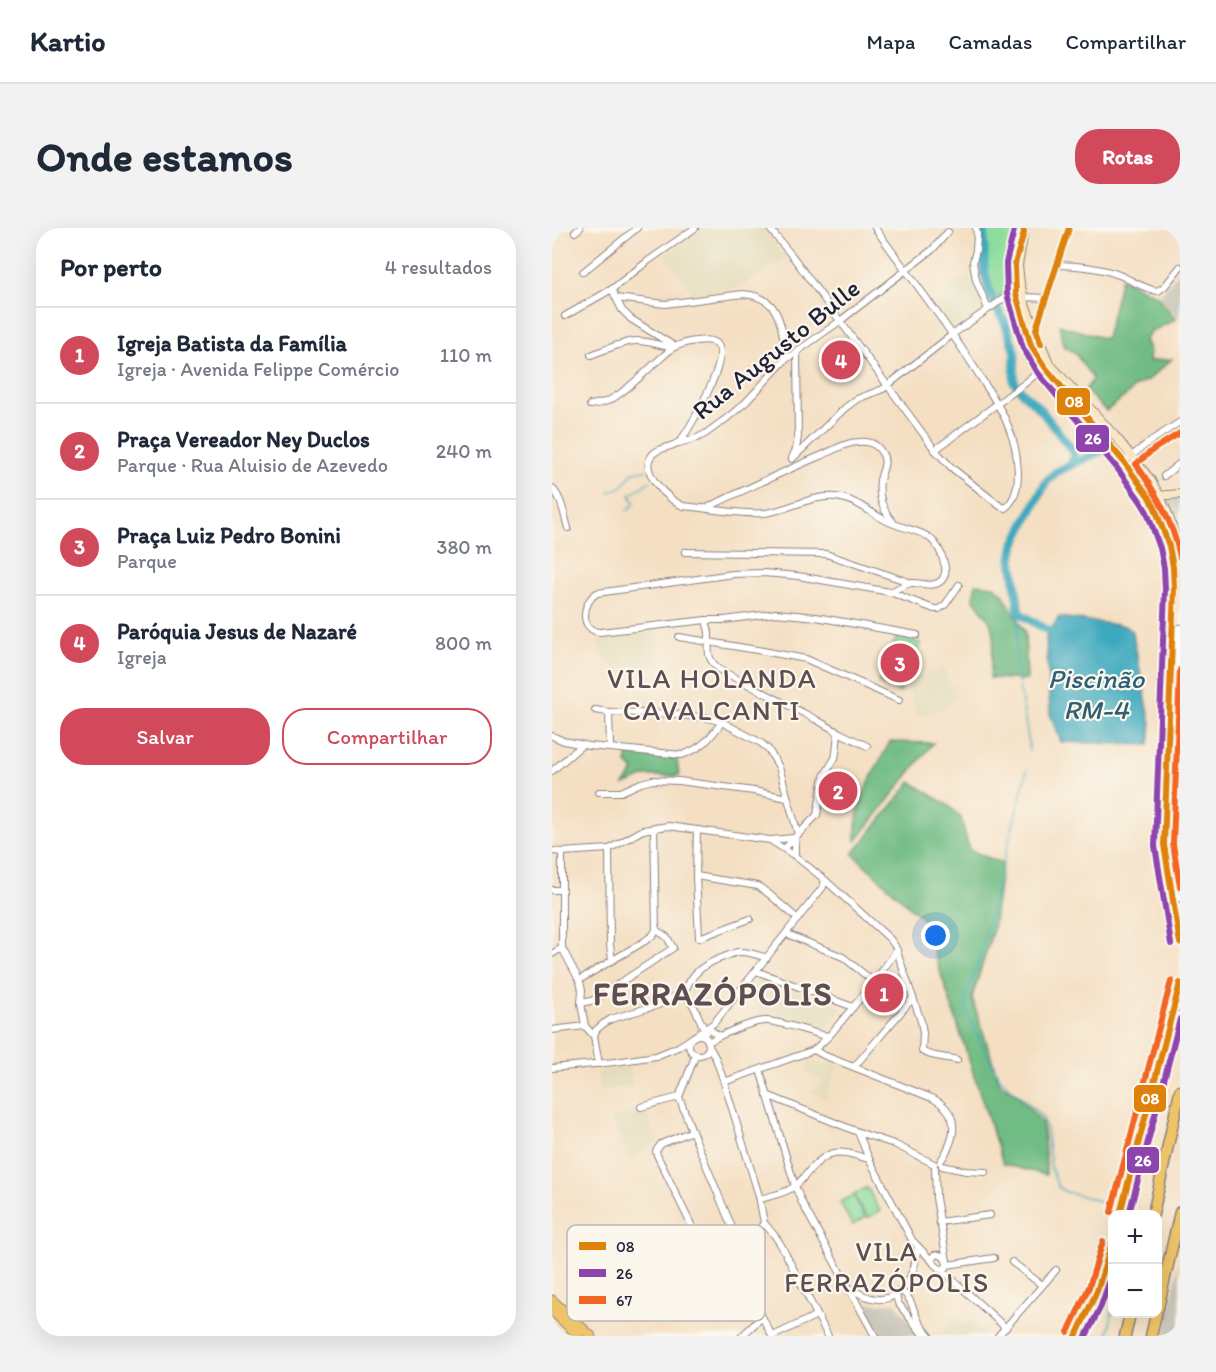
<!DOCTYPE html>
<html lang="pt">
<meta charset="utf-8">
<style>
:root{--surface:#fff;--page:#f2f2f3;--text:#1f2937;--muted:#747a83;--line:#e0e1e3;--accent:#d1495b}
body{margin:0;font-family:Itim,sans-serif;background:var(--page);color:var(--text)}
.controls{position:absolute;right:18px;bottom:18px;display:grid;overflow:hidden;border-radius:12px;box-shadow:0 6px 24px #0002}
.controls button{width:54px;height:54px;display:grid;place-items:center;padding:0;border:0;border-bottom:2px solid var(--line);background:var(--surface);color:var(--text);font:30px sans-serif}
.you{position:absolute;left:384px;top:708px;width:21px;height:21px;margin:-15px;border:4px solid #fff;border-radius:50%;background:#1a73e8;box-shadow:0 0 0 9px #1a73e833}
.badge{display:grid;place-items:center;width:39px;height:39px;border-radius:50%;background:var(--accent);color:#fff;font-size:20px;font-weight:700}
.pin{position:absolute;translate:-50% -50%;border:3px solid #fff;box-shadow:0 2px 6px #0006}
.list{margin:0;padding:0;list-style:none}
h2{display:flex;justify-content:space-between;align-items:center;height:78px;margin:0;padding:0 24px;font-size:26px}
h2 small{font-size:20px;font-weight:400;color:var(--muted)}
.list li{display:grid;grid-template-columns:39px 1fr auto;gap:18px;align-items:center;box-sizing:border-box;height:96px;padding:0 24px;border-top:2px solid var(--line)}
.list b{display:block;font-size:22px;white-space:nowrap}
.list p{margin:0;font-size:20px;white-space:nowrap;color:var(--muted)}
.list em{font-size:20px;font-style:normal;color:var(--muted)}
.actions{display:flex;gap:12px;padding:18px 24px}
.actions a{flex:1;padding:14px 0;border:2px solid var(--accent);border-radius:24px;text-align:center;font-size:21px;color:var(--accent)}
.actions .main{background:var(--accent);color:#fff}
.map{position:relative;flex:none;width:628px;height:1108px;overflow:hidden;border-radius:24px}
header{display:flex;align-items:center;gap:36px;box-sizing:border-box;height:84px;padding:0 30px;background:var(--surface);border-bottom:2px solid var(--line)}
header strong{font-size:28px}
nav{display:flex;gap:33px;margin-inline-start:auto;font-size:21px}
.intro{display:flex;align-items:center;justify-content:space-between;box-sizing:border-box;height:144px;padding:0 36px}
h1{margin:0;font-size:42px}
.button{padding:15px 27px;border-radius:24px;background:var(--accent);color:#fff;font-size:21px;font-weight:700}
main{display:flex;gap:36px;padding:0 36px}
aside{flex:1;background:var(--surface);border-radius:24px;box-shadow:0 6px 24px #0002}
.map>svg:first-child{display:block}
</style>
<header>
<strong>Kartio</strong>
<nav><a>Mapa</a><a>Camadas</a><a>Compartilhar</a></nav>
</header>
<div class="intro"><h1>Onde estamos</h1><a class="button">Rotas</a></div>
<main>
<aside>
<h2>Por perto<small>4 resultados</small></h2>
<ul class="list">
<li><span class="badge">1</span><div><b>Igreja Batista da Família</b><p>Igreja · Avenida Felippe Comércio</p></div><em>110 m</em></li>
<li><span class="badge">2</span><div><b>Praça Vereador Ney Duclos</b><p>Parque · Rua Aluisio de Azevedo</p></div><em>240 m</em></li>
<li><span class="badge">3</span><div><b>Praça Luiz Pedro Bonini</b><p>Parque</p></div><em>380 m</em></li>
<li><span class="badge">4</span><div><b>Paróquia Jesus de Nazaré</b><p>Igreja</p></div><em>800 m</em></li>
</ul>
<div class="actions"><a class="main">Salvar</a><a>Compartilhar</a></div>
</aside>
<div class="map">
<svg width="628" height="1108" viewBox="0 0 628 1108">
<rect width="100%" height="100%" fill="#fbf7ec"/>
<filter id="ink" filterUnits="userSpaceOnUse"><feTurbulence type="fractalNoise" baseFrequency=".0167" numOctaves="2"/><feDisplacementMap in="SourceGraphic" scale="12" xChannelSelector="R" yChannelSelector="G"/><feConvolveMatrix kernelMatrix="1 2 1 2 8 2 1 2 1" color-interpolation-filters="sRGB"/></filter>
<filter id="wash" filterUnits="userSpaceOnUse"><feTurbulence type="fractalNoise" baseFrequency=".008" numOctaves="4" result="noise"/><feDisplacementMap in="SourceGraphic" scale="24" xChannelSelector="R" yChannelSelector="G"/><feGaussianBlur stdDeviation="1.35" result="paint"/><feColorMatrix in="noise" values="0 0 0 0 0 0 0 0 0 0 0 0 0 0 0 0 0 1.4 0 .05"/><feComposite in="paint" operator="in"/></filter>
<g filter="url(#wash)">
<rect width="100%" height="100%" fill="#f4dfc3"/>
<!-- built -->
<g fill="#e3dbba">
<polygon points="150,0 210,0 233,29 189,59 141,67 113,26"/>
<polygon points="417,46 433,80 402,102 382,76 398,64 397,61"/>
<polygon points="104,402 108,438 64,440 48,424 45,412 71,409"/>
<polygon points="392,440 404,470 395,479 370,488 364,485 357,462 363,450"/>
<polygon points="208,748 289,778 290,782 274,802 270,803 209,788 199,758"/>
<polygon points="260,833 274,839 277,834 286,838 276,863 271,861 271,863 276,865 274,870 259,864 261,859 266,860 269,852 254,844 257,834 259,835"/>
<polygon points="76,839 81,859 48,862 45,843"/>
<polygon points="90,882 94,883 98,898 108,913 80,931 58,890"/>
<polygon points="404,1089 414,1098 419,1092 435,1108 387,1108"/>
</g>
<!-- industrial -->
<g fill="#c6c5b8">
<polygon points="628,42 628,87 626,89 607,69"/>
<polygon points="628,268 628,319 613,272 618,269"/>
<polygon points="628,1033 628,1108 612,1108 624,1051"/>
<polygon points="343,1075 370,1108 330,1108 314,1079 317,1076"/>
</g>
<!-- green -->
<g fill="#8cdd9d" stroke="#57806c" stroke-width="1.5">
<polygon points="434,0 466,0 461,35 463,57 460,62 442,71 435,43"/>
<polygon points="345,409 369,415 348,464 326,455"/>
<polygon points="281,545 301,556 291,576 274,571 275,555"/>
<polygon points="315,959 328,983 315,990 302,967"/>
<polygon points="301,967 313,990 300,997 288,974"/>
</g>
<!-- forest -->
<g fill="#71bc84" stroke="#4a6f60" stroke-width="1.5">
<polygon points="569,50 604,67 624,91 598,104 593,112 598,123 597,133 620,131 596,152 582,159 576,166 554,183 533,162 541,151 523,125 512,118 507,97 554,111"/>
<polygon points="424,356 442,358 451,366 473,404 475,452 438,450 442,406 437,392 421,370"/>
<path d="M 338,514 L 381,515 L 304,613 C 301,577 321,545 338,514 Z"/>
<polygon points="76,525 125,531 127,548 94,548 72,557 82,543 74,535"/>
<polygon points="359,554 397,578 409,590 417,622 450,635 441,701 420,770 448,856 462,864 490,894 494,934 494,947 451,936 371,691 301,626"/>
</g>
<!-- water -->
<polygon fill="#3da9bd" stroke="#30667c" stroke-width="1.5" points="507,389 573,398 580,403 599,495 597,517 509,514 498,486 494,409"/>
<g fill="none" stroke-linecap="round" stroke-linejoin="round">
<!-- stream -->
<g stroke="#3da9bd" stroke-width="1.5">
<path d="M 57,264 C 73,259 72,256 81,244 L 94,242"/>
<polyline points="75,283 83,275 78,267 98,253"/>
<polyline points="467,385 464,424 467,457 477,515 477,524"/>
<polyline points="475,542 427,731 414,770 414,782 425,806 448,851 479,878 491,890 494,902 499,940 506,959 514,964 538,970 555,976"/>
<polyline points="556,1108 560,1084"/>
</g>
<!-- river -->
<g stroke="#3da9bd" stroke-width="9">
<polyline points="432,0 432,43 439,70 453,95 463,124 462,154 470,164 489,182 521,223 521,236 504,244 494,254 463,315 460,330 467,385 507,409"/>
<polyline points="521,236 553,221"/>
</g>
</g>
</g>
<g filter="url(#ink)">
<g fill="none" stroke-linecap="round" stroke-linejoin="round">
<defs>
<g id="minor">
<path d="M 217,0 L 241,29 L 383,222 L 400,240 L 448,278 L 453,280 C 474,264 465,219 456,198 C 450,181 438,165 429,150 C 397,98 359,50 323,0"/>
<polyline points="424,0 425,7 424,22 421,34 424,52 436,81"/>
<polyline points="23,4 28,0"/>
<path d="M 505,37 C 525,38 548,39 567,47 C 580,52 591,61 606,63 L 613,58 L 628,39"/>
<polyline points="31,44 85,0"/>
<path d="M 60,61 L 64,70 L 113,76 L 191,66 C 219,68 227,83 231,108 C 232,116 234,124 233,132"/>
<polyline points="471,69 494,70"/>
<polyline points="64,70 70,82 79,91 122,118"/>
<polyline points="13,88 60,61 96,33 143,0"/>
<polyline points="484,101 517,0"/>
<path d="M 39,127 C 53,122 69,114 84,113 C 96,112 109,119 122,119"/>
<path d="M 38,177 C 46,176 56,174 63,169 C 80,158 94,143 109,130 C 113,127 118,121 123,119 C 132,114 160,108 166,117 C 177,132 139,198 129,212 C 123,220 108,218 101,226 C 85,242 116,272 131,278 C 156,280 188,287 213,285 C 237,282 258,267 284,269 C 303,271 317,284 333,292 C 359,306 383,298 392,335 C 394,341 394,347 390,352 C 382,361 369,354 359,355 C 352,357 345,361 338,364"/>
<polyline points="127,215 145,210 153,206 175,190 194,174 233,132 288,93 380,22 396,4"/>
<polyline points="383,222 472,156 495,137"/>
<polyline points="240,230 244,221 246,209 245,124"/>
<polyline points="577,230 597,214 628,194"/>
<polyline points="240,231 293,180 305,171 331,161 401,106 458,66 464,66"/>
<polyline points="612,248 628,235"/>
<path d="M 0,260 C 10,270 12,287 16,300"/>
<path d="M 154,280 C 192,262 230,244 268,228 C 280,223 294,214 307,214 C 317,213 325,216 330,225 C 336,234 330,243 328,252 C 326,269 330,281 341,294"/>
<polyline points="133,324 274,326 360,355"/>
<path d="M 154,392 C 155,397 157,402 157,406 C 157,424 153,429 168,442 L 263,491 L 286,504 L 315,518"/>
<path d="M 365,407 L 264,389 L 224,385 L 172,392 L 154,392 L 48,404 C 27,402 30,374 45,365 L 181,346 L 212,345 L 246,348 L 338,364 L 382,381 L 387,381 L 393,377 L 407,357"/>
<polyline points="127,409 211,423 254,431 347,472"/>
<polyline points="43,482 57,484 121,486 156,490 170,494 209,515 216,521 227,539 246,606"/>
<polyline points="57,484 58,519"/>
<path d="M 0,508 L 12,513 L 37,518 L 130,527 C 151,520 157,511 170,494"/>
<polyline points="0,543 30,517"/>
<polyline points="47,564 69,564 89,555 100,552 127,553 202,563 235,570"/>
<polyline points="145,602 144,648 147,710 198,691"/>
<polyline points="219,612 241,610"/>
<polyline points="233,620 265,587 272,548 283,530 284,525 286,504"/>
<polyline points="57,621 58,717 60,732"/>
<path d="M 0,623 L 10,624 L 57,621 L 91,602 L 116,598 L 218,612 L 243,628 L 273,652 L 338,711 L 343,718 L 369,793 L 371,805 L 370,823 C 377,829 395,829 405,832"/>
<polyline points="10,624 10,720 28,754 30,762 29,775 33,798 42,808"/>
<polyline points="243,628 243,618 244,608"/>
<polyline points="144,648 206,658 217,666 246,691"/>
<polyline points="0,662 10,662"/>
<polyline points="235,706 291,729 322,754"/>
<polyline points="0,726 10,720"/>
<polyline points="204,743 301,779"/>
<polyline points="27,752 93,713 101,707 104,702 102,599"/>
<path d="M 132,767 C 138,745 152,736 172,729 C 177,727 181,725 186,724 C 196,723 206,727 215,730"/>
<path d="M 132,767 C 143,774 147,793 154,804"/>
<polyline points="29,775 39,773 48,768 121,720 115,709 104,702"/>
<polyline points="0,802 33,798"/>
<polyline points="160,803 167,808"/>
<circle cx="147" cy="817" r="10"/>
<polyline points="143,808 162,795 271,659 273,652"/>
<path d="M 156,814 C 169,807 201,792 215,793 C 230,794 255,803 270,807 L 277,808"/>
<polyline points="157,818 164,831 172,854 207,968 212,995 223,1008 229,1017 276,1108"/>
<path d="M 262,822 L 271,827 L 380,870 C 410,885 404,911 388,934"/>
<polyline points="144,826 127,869 140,903 191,1026"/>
<polyline points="47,836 42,808 44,802 51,796 59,791 106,777 125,767 132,767"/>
<polyline points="302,839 361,770"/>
<polyline points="0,840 63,834 104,828 126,819 140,810"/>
<polyline points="208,842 243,958 250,975 323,1108"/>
<polyline points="172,854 262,822 277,808 322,754 345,722"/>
<polyline points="215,867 306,904 342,916 382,936"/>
<polyline points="89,879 127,869"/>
<polyline points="140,903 109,916 104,923 105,927 173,1066"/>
<polyline points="306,904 317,931 360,1012 381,1034"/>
<polyline points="390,938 414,943 433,944"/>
<polyline points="383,940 384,970 395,1033"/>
<path d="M 208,971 C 218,968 231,966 240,960 C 247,956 252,949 257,943 C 279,918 288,923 317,931"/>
<polyline points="387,994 438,987"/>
<path d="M 212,995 C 204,1006 191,1020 188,1033 C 188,1038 189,1044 189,1048 L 220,1108"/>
<path d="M 382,1027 C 389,1025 394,1030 395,1036 L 394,1040 L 388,1041 L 382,1036 L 380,1032 Z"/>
<polyline points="460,1034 490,1057"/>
<polyline points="395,1037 442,1030"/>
<polyline points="389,1041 454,1100"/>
<polyline points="354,1059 362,1039 366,1019"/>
<path d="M 298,1060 C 319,1074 338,1077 355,1056"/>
<path d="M 348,1063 C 359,1067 361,1082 366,1092 C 369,1098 374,1103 378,1108"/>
<polyline points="344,1067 346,1075 372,1108"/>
<polyline points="162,1076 191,1053"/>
<polyline points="190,1108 210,1089"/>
<polyline points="221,1108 265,1087"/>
<polyline points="446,1108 504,1042"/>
</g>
<g id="tertiary">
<polyline points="618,322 621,339 622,361 612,617 628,715"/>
<polyline points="628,400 619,613 628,670"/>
<polyline points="568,986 628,755"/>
<polyline points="576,986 628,787"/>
<path d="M 524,1108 C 541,1078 552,1048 560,1015"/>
<polyline points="532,1108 549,1075 560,1043"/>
</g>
<g id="secondary">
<polyline points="471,0 472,4 466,37 468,55 474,79 497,135 563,208 598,251 608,268 616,286 628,326"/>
<polyline points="464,55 464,66 479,117 493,139 572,234 594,265 603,280 618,322 628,328"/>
<polyline points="605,268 628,266"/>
</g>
<g id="primary">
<polyline points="0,1072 39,1108"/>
<polyline points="0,1083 27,1108"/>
</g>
<g id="motorway">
<polyline points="601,986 628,863"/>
<polyline points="606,1080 628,984"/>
<polyline points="573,1108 578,1086"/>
<polyline points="599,1108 604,1086"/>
</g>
</defs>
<!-- minor casing -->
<use href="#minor" stroke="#8b807f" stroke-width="8"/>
<!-- tertiary casing -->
<use href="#tertiary" stroke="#8b807f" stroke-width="9"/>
<!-- secondary casing -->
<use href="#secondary" stroke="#8b807f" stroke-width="10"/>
<!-- primary casing -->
<use href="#primary" stroke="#8b807f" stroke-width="11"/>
<!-- motorway casing -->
<use href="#motorway" stroke="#8b807f" stroke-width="13"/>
<!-- minor -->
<use href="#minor" stroke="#fff" stroke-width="6"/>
<!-- tertiary -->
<use href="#tertiary" stroke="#fff" stroke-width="7"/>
<!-- secondary -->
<use href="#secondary" stroke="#f9e7c3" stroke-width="8"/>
<!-- primary -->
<use href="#primary" stroke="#efc469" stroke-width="9"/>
<!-- motorway -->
<use href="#motorway" stroke="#efc469" stroke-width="10"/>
<defs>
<g id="bus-1">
<polyline points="471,0 472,4 463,36 464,66 479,117 493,139 572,234 597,269 603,280 617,318 621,339 622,361 612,617 628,715"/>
<polyline points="489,116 484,101 517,0"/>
<polyline points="568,986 628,755"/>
<polyline points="524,1108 545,1063 560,1015"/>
</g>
<g id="bus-2">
<polyline points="462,2 454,35 455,66 471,120 486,145 565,240 589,274 595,284 608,320 612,340 613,361 603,618 619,716"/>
<polyline points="577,986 628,791"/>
<polyline points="534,1108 549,1078 560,1046"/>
</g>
<g id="bus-3">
<path d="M 628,205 L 602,221 L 584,236 C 604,265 621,294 628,329"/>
<polyline points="628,442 621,616 628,659"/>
<polyline points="559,984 619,753"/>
<polyline points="516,1104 537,1059 551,1013"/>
</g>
</defs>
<!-- bus-1 casing -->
<use href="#bus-1" stroke="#fbf7ec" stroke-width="10"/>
<!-- bus-2 casing -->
<use href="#bus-2" stroke="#fbf7ec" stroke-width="10"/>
<!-- bus-3 casing -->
<use href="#bus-3" stroke="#fbf7ec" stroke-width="10"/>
<!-- bus-1 -->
<use href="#bus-1" stroke="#de8209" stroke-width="6"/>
<!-- bus-2 -->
<use href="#bus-2" stroke="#8e44ad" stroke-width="6"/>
<!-- bus-3 -->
<use href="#bus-3" stroke="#f26522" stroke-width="6"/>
</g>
</g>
<g text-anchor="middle" stroke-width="4.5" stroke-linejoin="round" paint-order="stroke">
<!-- street labels -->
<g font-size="26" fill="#22223b" stroke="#fbf7ec">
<text transform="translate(224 121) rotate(-39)" y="9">Rua Augusto Bulle</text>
</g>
<!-- water labels -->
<g font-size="27" font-style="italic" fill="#2e5f76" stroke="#fbf7ec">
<text x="544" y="460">Piscinão<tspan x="544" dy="31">RM-4</tspan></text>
</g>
<!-- neighbourhood labels -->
<g font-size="27" letter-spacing="1.5" fill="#5e4d51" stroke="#fbf7ec">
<text x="335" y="1033">VILA<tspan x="335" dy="31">FERRAZÓPOLIS</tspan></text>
</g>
<!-- quarter labels -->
<g font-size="28" letter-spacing="1.5" fill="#5e4d51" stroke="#fbf7ec">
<text x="160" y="460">VILA HOLANDA<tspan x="160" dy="32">CAVALCANTI</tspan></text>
</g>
<!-- district labels -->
<g font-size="32" font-weight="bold" letter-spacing="1.5" fill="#5e4d51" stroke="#fbf7ec">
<text x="161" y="777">FERRAZÓPOLIS</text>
</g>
</g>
<!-- legend -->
<rect x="15" y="997" width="198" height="96" rx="9" fill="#fbf7ec" stroke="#bab7b7" stroke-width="1.5"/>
<rect x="27" y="1014" width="27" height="8" fill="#de8209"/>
<rect x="27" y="1041" width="27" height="8" fill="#8e44ad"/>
<rect x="27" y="1068" width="27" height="8" fill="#f26522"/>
<g font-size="16" fill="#22223b">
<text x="64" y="1024">08</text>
<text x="64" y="1051">26</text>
<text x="64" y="1078">67</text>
</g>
<g stroke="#fbf7ec" stroke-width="2">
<rect x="504" y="159" width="35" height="29" rx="6" fill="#de8209"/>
<rect x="523" y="196" width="35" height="29" rx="6" fill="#8e44ad"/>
<rect x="581" y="856" width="34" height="29" rx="6" fill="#de8209"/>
<rect x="574" y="918" width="34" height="28" rx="6" fill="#8e44ad"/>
</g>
<g font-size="16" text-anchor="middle" font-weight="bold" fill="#fff">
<text x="522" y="179">08</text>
<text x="541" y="216">26</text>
<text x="598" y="876">08</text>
<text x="591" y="938">26</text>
</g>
</svg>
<div class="controls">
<button>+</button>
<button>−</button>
</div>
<div class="you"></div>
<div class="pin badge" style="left:332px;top:765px">1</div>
<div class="pin badge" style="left:286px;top:563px">2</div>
<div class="pin badge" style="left:348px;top:435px">3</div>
<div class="pin badge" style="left:289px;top:132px">4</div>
</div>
</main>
